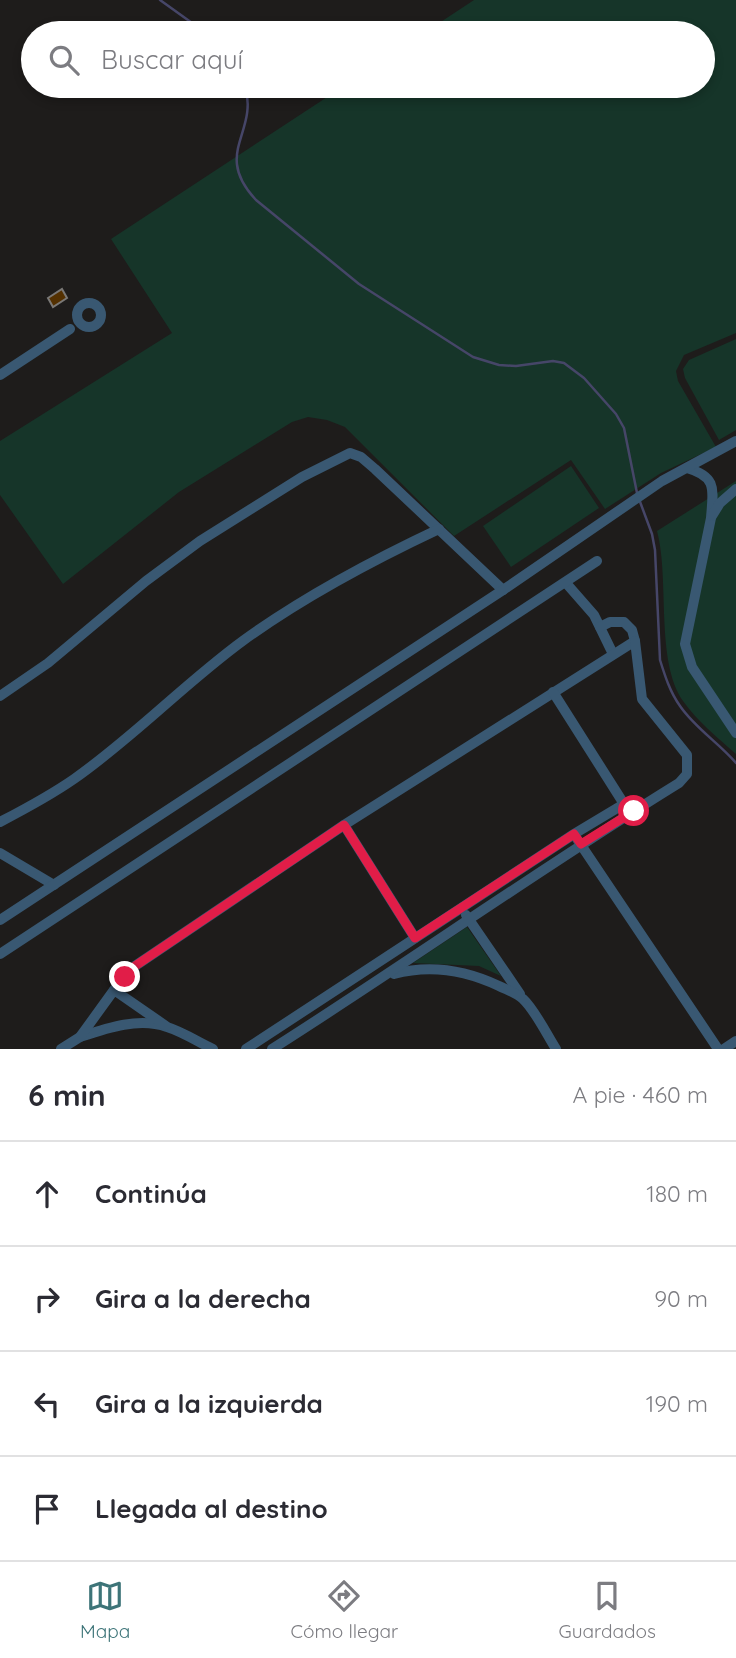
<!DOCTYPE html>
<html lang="es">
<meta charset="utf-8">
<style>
:root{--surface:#fff;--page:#f7f7f7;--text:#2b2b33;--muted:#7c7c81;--line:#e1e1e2;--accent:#3d7478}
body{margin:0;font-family:Quicksand,sans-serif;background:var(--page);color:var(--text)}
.stop{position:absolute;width:21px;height:21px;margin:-16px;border:5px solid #e11d48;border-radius:50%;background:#fff}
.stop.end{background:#e11d48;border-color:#fff;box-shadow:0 2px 7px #0008}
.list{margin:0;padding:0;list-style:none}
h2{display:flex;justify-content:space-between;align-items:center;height:91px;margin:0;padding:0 28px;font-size:30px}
h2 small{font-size:23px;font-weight:400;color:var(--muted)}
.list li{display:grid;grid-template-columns:46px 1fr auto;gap:21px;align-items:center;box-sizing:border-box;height:105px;padding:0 28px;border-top:2px solid var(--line)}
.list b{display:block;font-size:26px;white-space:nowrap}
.list em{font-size:23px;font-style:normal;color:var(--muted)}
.icon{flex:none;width:38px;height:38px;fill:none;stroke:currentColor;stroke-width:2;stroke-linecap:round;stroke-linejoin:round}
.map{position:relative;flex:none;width:736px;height:1049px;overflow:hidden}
.search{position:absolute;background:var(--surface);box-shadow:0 4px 10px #0003;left:21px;right:21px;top:21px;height:77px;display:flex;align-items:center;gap:18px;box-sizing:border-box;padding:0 24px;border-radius:38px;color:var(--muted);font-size:26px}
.sheet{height:511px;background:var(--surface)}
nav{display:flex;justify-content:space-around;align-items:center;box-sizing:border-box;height:98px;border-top:2px solid var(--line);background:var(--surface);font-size:19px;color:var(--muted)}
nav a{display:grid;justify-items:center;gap:4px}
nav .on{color:var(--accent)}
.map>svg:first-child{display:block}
</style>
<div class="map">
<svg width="736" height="1049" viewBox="0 0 736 1049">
<rect width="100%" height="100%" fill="#1e1c1b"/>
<!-- green -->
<g fill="#163529">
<polygon points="474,0 736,0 736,333 684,355 676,371 678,381 716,447 661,473 605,509 571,460 454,536 345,427 327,420 308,417 292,422 179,492 63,584 0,495 0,441 172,333 111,239 344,86 703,86 703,33 424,33"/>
<polygon points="736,339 736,430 719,440 685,378 683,369 689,360"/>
<polygon points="571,466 599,508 511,567 483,526"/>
<path d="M 736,481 L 736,754 C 718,738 697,721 683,701 C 655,660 670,580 657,531 Z"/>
<polygon points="467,927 501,976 479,966 413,963"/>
</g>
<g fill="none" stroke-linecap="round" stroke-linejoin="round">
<!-- stream -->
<g stroke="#464668" stroke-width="2.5">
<polyline points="160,0 206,33"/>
<path d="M 245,86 C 259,133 212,153 256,200 L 359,284 L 473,357 L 499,365 L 516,366 L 553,361 L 564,363 L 584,378 L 616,414 L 624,428 L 637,493"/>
<path d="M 639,499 L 652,534 L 655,550 L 660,660 C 665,676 670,692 680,706 C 695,728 719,743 736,763"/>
</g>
</g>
<!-- building -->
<polygon fill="#533001" stroke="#7a7876" stroke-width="2" points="62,289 67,298 53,307 48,298"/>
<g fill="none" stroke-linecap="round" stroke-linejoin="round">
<!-- minor -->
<g stroke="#395872" stroke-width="10">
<circle cx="89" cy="315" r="12"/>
<polyline points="0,375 70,329"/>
<path d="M 687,468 C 718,477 713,490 711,518 L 685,644 L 692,667 L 736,733"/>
<polyline points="712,516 720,503 736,489"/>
<polyline points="566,583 594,615 613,654"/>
<polyline points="0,696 48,663 146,581 200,541 302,477 350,453 361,457 375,469 503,590"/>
<path d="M 0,822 C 25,809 51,795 74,779 C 134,737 185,683 244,640 C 305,596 371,561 439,529"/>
<polyline points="344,825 415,938"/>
<polyline points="577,839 718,1049"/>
<polyline points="0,853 54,885"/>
<polyline points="466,915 520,994"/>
<polyline points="0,920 503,590 662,481 736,441"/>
<polyline points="0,954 597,561"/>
<path d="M 394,974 C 431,964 465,970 499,986 C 507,990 517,993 523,999 C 535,1010 547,1035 556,1049"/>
<polyline points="114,990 135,966 344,825 635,641 632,630 624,622 610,622 600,627"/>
<path d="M 80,1037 C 107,1028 139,1017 167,1027 C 183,1032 198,1042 213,1049"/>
<polyline points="61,1049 80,1037 114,990 166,1026"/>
<polyline points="246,1049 574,834 624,804 553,692"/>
<path d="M 272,1049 C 409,962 541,868 679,783 L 687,774 L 687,755 L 642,699 L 635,641"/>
<polyline points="724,1049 736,1041"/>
</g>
</g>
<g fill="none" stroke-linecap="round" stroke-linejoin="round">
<!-- route -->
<polyline stroke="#e11d48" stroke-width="9" points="125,977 135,966 344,825 415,938 574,834 581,844 634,811"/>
</g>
</svg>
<div class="stop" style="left:634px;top:811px"></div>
<div class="stop end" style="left:125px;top:977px"></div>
<div class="search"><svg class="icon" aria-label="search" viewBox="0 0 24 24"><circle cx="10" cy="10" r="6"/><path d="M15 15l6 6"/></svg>Buscar aquí</div>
</div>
<section class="sheet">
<h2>6 min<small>A pie · 460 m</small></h2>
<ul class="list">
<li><svg class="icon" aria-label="ahead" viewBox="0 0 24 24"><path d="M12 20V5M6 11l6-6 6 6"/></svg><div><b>Continúa</b></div><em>180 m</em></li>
<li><svg class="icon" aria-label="right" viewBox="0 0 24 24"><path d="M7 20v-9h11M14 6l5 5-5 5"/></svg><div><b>Gira a la derecha</b></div><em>90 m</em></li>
<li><svg class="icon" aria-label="left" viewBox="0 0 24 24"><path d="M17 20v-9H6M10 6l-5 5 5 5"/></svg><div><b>Gira a la izquierda</b></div><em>190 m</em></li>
<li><svg class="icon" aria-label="arrive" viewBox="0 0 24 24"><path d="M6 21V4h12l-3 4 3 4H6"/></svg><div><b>Llegada al destino</b></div></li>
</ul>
</section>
<nav>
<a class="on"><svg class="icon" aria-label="map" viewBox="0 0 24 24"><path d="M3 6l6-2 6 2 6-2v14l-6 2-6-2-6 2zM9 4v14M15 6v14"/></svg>Mapa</a>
<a><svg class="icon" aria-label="directions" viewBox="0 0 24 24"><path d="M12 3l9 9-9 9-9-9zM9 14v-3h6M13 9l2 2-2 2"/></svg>Cómo llegar</a>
<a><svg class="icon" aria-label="saved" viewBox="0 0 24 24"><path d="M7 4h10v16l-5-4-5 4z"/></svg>Guardados</a>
</nav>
